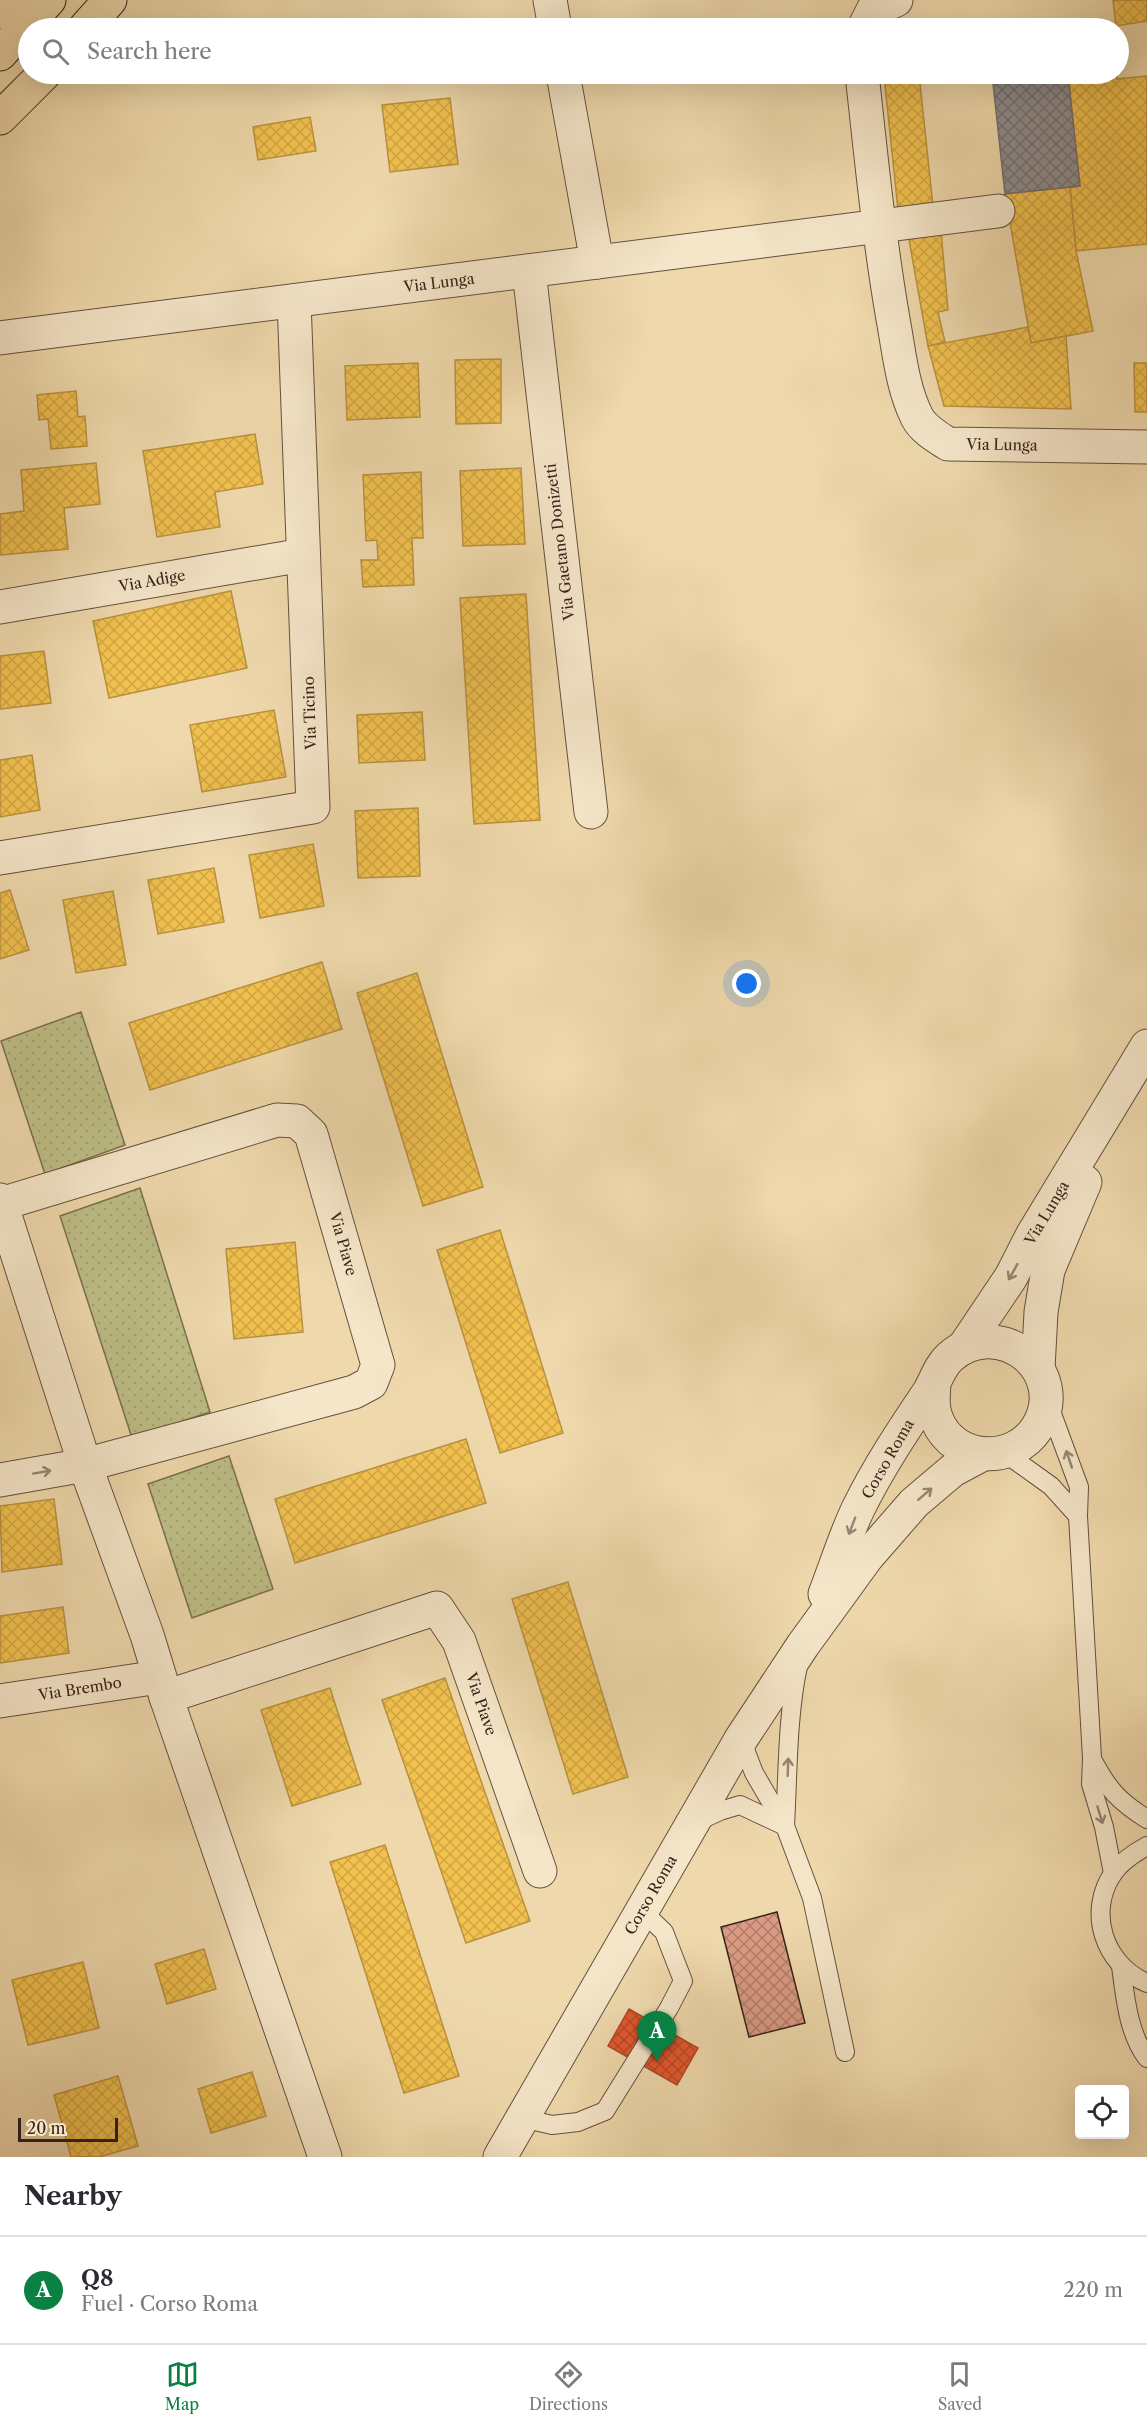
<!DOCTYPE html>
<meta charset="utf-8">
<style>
:root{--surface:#fff;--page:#f7f7f7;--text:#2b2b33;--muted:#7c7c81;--line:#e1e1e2;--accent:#0b8043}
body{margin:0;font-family:"Libre Caslon Text",serif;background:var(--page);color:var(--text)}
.controls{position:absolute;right:18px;bottom:18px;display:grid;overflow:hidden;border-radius:6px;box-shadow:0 6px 24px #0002}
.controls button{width:54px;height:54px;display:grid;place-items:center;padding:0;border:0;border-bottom:2px solid var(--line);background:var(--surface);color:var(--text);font:30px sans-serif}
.scale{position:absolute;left:18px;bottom:15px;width:100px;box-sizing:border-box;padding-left:6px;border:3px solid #36221b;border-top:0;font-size:16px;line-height:21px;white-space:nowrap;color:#36221b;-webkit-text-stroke:4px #f5e6c9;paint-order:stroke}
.you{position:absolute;left:747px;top:984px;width:21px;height:21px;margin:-15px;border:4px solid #fff;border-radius:50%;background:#1a73e8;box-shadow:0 0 0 9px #1a73e833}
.badge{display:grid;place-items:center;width:39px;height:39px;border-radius:50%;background:var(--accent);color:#fff;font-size:20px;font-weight:700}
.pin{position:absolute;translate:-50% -50px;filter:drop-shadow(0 2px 3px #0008)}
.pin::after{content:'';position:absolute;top:32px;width:21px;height:18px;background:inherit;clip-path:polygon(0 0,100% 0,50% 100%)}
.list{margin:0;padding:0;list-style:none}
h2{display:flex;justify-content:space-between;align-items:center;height:78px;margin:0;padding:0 24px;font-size:26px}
h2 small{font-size:20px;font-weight:400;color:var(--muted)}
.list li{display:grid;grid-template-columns:39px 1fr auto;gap:18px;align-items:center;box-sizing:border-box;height:108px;padding:0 24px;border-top:2px solid var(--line)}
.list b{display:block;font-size:22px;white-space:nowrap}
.list p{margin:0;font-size:20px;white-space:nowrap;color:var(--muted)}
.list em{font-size:20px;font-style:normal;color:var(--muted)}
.icon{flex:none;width:33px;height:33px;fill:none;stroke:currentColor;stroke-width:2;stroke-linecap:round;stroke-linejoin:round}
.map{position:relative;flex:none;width:1147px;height:2157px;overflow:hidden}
.search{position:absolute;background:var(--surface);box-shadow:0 6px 24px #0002;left:18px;right:18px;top:18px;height:66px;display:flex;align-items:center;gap:15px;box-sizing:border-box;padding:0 21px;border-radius:33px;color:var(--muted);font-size:22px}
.sheet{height:186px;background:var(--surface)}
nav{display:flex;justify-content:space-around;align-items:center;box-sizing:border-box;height:84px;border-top:2px solid var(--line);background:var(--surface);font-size:16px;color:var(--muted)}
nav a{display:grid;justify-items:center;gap:3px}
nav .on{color:var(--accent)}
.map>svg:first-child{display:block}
</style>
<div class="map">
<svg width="1147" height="2157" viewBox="0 0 1147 2157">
<defs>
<pattern id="grass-dots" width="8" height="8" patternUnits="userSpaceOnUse" patternTransform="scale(1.5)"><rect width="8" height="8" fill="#bebe86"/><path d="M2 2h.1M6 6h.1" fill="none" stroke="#a4a373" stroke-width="1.8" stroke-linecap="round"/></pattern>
<pattern id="homes-cross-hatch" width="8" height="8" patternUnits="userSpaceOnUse" patternTransform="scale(1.5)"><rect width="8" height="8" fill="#f2c14e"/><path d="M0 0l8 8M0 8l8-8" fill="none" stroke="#d0a644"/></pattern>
<pattern id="shops-cross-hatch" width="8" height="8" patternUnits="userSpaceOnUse" patternTransform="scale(1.5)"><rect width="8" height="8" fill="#e4572e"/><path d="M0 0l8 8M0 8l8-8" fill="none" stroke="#ba4826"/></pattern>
<pattern id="industry-cross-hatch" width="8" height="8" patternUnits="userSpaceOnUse" patternTransform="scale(1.5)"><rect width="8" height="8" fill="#8d8d92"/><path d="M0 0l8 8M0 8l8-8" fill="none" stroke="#747376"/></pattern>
<pattern id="building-cross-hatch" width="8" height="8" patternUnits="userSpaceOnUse" patternTransform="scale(1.5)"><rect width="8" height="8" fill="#da9a83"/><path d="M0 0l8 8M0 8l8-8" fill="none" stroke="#b27d6a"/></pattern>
</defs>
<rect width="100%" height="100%" fill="#efd9ac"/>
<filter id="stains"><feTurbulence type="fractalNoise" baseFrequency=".00333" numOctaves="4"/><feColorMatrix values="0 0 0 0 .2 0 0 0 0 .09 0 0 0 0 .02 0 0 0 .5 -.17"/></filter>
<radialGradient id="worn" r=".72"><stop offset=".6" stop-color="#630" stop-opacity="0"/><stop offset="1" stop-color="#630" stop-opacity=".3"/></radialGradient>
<!-- grass -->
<g fill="url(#grass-dots)" stroke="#7a7050" stroke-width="1.5">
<polygon points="81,1012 125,1145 45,1174 1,1041"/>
<polygon points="140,1188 210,1412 132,1438 60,1216"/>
<polygon points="229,1456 273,1589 192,1618 148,1484"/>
</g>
<!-- homes -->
<g fill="url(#homes-cross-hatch)" stroke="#ba913f" stroke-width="1.5">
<polygon points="1113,0 1147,0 1147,21 1116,26"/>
<polygon points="903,74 919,74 933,206 898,210 884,76"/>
<polygon points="1068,74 1117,74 1117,79 1147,76 1147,244 1076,251 1070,187 1080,186"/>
<polygon points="450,98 458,164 390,172 382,105"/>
<polygon points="310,117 316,151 258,160 253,127"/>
<polygon points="1070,187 1076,251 1093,331 1031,343 1005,194"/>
<polygon points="941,231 948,310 938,312 945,342 928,346 908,234"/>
<polygon points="1028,327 1031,343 1066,336 1071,409 944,406 928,346"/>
<polygon points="501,359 501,423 456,424 455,360"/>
<polygon points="418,363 420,417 347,420 345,366"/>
<polygon points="1134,363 1147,363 1147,412 1135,412"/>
<polygon points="76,391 78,417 85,416 87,446 51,449 48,419 39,420 37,395"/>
<polygon points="255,434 263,484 215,492 220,527 157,537 143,451"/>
<polygon points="96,463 100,504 64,508 68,549 0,555 0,514 24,511 21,470"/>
<polygon points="521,468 525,544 463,546 460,471"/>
<polygon points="421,472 423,538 412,538 414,585 363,587 361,560 378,560 377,540 366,541 363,475"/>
<polygon points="231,591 247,668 109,698 93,621"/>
<polygon points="526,594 540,820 474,824 460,598"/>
<polygon points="44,651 51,703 0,709 0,656"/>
<polygon points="274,710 286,777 202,792 190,725"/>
<polygon points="422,712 425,760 359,763 357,715"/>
<polygon points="32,755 40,810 0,817 0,760"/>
<polygon points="418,808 420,876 358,878 355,811"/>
<polygon points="313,844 324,906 260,918 249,855"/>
<polygon points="214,868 224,922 158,934 148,880"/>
<polygon points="10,890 29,950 0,959 0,893"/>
<polygon points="113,891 126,965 76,973 63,900"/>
<polygon points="322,962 342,1029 150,1090 129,1023"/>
<polygon points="417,973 483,1187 423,1206 357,993"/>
<polygon points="500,1230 563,1433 500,1453 437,1250"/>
<polygon points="295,1242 303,1332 234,1339 226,1249"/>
<polygon points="466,1439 486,1503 295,1563 275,1499"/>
<polygon points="54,1499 62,1564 2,1572 0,1506"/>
<polygon points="568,1582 628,1777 573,1794 512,1599"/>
<polygon points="63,1607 69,1653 0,1663 0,1616"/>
<polygon points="445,1678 530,1921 466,1943 382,1700"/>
<polygon points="330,1688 361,1784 292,1806 261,1710"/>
<polygon points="385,1845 459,2076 404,2093 330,1862"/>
<polygon points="204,1949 216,1989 167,2004 155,1964"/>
<polygon points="83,1962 99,2028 28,2045 12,1980"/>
<polygon points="252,2072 266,2116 211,2133 198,2089"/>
<polygon points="118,2076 138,2146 99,2157 71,2157 54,2095"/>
</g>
<!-- shops -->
<polygon fill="url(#shops-cross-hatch)" stroke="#b04728" stroke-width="1.5" points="629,2009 698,2048 677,2085 608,2046"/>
<!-- industry -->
<polygon fill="url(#industry-cross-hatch)" stroke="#736d6e" stroke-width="1.5" points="992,74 1068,74 1080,186 1005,194"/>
<!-- building -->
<polygon fill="url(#building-cross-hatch)" stroke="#36221b" stroke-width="1.5" points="777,1912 805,2023 749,2037 721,1927"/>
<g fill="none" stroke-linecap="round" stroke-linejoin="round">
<defs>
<g id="service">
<polyline points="1048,1403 1079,1487 1078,1516 1092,1758 1091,1784 1104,1827 1113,1873"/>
<polyline points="1005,1453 1051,1486 1078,1516"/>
<polyline points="741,1739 754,1773 785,1826 812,1898 845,2052"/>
<path d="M 1092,1759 C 1108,1789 1118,1801 1147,1819"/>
<polyline points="696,1822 720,1811 740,1805 785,1826"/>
<path d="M 785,1826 C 788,1773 787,1718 798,1666"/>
<path d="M 1147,1846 C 1134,1853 1123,1860 1114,1872 C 1086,1911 1104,1965 1147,1983"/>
<path d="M 1121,1966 C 1125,1996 1128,2033 1147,2058"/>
<polyline points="522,2118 552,2125 578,2122 605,2111 669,2008 683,1981 664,1932 642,1911"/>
</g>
<g id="minor">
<polyline points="550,0 555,28"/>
<polyline points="864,28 873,10 896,0"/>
<polyline points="563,74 597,262"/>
<path d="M 862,74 C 871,156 879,238 893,319 C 899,351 902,387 917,417 C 923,429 937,437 948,444 L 1147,447"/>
<polyline points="529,271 591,812"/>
<polyline points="0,338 998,211"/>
<polyline points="0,607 303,555"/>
<polyline points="0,858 313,807 294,301"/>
<polyline points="0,1200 85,1465 147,1635 166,1697 325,2157"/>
<polyline points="0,1480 85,1465 354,1392 371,1383 378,1365 311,1134 297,1121 277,1120 1,1204"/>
<polyline points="166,1697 437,1608 459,1641 540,1871"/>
<polyline points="0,1701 159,1677"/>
</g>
<g id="tertiary">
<polyline points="964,1347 1011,1277 1033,1234 1147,1046"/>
<polyline points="1038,1369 1041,1312 1048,1270 1085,1182"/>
<path d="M 825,1594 C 836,1566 845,1536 858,1509 C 878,1468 904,1429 929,1392 C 936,1380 940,1366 950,1357 C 999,1313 1072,1372 1037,1428 C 1013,1465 954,1462 937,1420 C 932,1409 933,1397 934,1384"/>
<polyline points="500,2157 741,1739 803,1645 867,1557 914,1503 953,1470 983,1454"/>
</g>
<g id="trunk">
<polyline points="0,12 11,0"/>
<polyline points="85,28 110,0"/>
<polyline points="0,54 49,0"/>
<polyline points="0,118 44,74"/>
</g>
</defs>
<!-- service casing -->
<use href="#service" stroke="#64503f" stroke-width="20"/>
<!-- minor casing -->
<use href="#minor" stroke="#64503f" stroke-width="35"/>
<!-- tertiary casing -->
<use href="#tertiary" stroke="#64503f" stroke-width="35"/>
<!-- trunk casing -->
<use href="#trunk" stroke="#36221b" stroke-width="35"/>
<!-- service -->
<use href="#service" stroke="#f5e6c9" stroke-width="18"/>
<!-- minor -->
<use href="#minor" stroke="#f5e6c9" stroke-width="33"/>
<!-- tertiary -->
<use href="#tertiary" stroke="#f5e6c9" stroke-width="33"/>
<!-- trunk -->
<use href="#trunk" stroke="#efd9ac" stroke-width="33"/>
</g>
<!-- one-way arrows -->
<defs><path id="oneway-shaft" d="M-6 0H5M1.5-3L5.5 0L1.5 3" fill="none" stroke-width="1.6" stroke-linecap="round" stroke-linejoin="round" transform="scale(1.5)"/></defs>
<g stroke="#968472">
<use href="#oneway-shaft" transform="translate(1013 1272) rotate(119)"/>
<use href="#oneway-shaft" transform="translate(1069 1459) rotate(-109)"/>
<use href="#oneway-shaft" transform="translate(42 1472) rotate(-10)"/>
<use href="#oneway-shaft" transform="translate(925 1494) rotate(-41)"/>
<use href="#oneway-shaft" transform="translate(852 1526) rotate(111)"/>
<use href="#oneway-shaft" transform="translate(788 1767) rotate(-88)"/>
<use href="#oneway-shaft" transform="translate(1100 1815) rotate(73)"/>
</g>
<g text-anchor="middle" stroke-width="6" stroke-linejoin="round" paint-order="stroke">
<!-- street labels -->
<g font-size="15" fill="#36221b" stroke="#f5e6c9">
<text transform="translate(439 283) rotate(-7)" y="5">Via Lunga</text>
<text transform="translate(1002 445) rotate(1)" y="5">Via Lunga</text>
<text transform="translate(560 542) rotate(-97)" y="5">Via Gaetano Donizetti</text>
<text transform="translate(152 581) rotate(-10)" y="5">Via Adige</text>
<text transform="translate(310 713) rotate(-92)" y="5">Via Ticino</text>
<text transform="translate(1047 1213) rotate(-59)" y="5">Via Lunga</text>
<text transform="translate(343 1244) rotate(74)" y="5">Via Piave</text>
<text transform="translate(888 1459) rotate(-60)" y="5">Corso Roma</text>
<text transform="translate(80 1689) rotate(-9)" y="5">Via Brembo</text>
<text transform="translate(481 1704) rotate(71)" y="5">Via Piave</text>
<text transform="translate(651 1895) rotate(-60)" y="5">Corso Roma</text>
</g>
</g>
<rect width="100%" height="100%" filter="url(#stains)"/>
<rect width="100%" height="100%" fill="url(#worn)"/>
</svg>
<div class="controls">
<button><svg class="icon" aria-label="locate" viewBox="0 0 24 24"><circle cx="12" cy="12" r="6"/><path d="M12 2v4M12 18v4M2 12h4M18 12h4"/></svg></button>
</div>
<div class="scale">20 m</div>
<div class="you"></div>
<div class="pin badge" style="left:657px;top:2061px">A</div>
<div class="search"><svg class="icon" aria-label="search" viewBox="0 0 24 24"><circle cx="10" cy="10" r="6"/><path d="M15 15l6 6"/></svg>Search here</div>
</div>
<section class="sheet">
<h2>Nearby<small></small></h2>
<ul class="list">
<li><span class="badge">A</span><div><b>Q8</b><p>Fuel · Corso Roma</p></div><em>220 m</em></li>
</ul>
</section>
<nav>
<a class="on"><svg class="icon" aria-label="map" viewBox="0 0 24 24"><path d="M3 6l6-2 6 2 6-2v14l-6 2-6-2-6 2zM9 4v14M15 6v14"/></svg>Map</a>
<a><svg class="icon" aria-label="directions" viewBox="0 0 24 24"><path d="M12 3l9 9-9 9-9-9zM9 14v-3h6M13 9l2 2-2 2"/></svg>Directions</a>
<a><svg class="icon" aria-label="saved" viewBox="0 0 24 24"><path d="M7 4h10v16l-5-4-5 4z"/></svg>Saved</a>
</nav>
